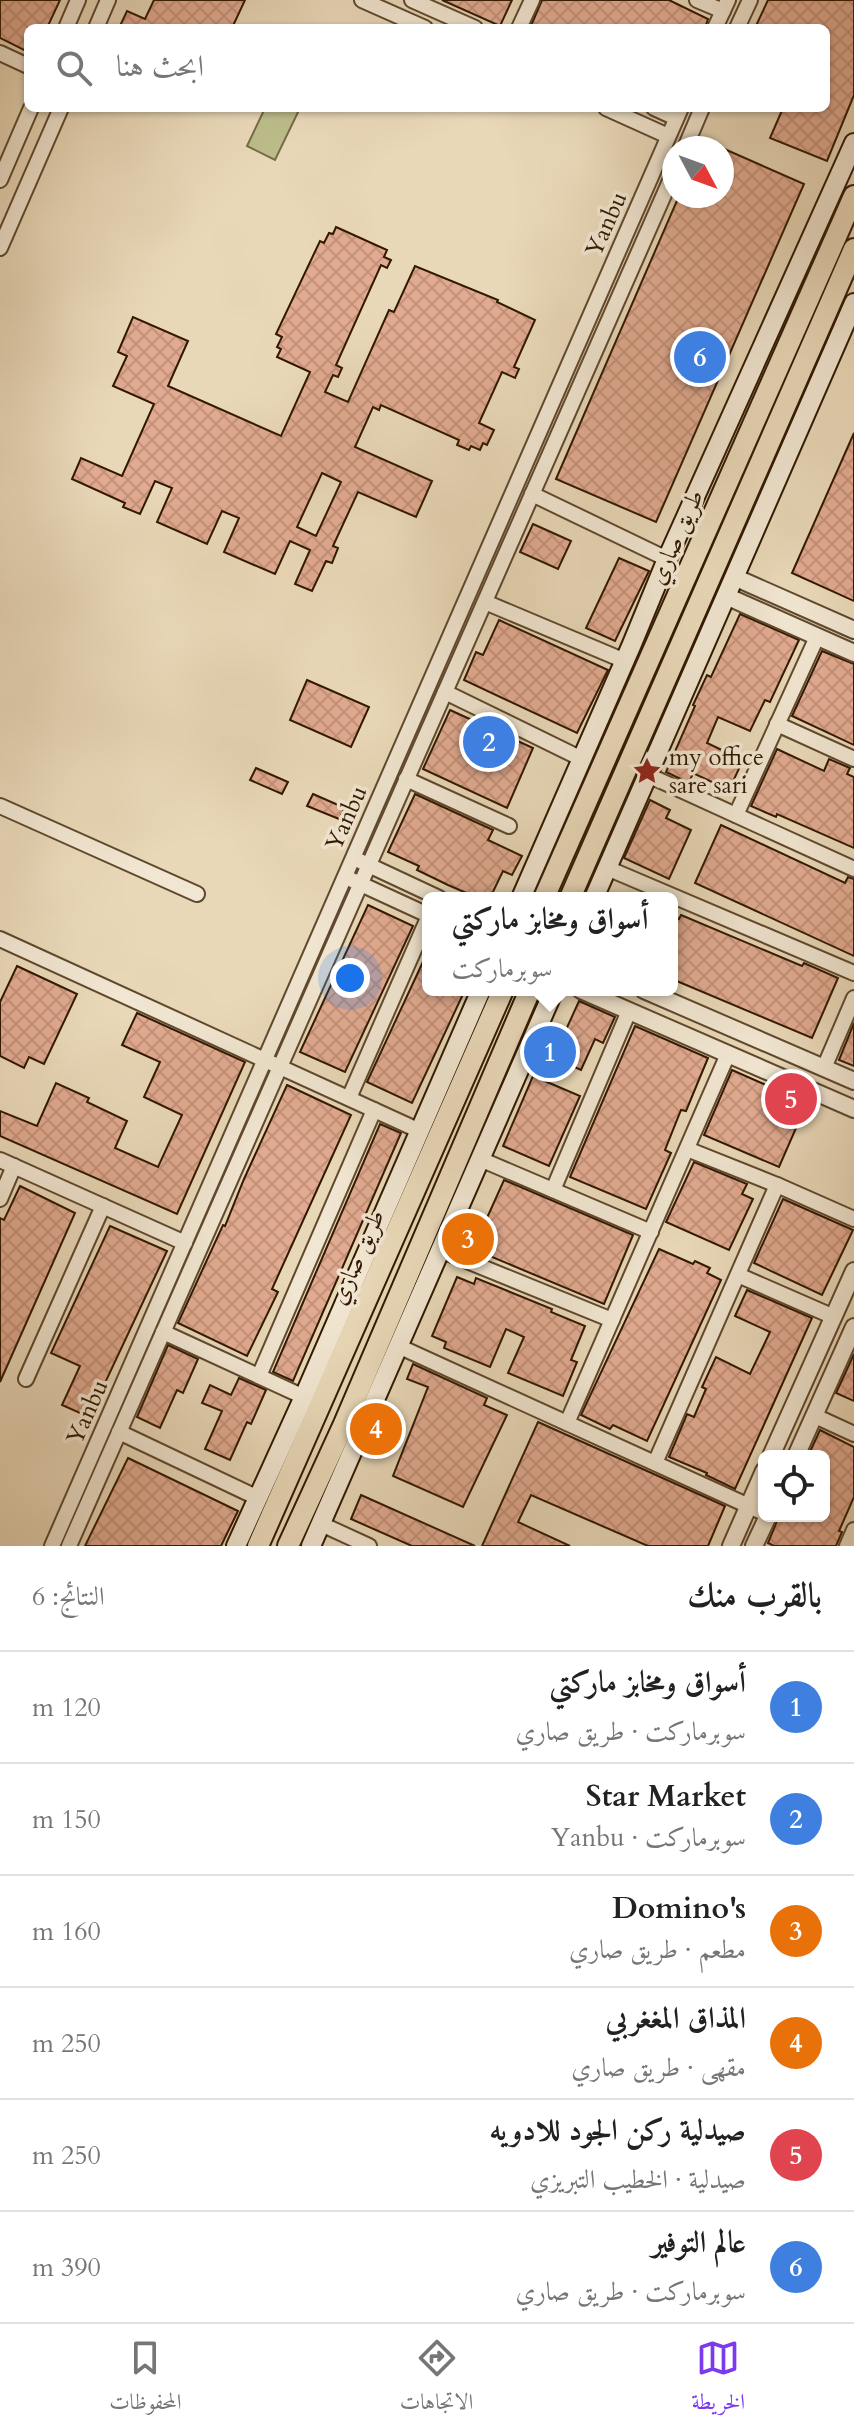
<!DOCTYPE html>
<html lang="ar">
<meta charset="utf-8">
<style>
:root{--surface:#fff;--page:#f6f6f6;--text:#222;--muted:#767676;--line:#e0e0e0;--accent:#7c3aed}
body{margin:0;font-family:Cardo,Amiri,serif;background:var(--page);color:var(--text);direction:rtl}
.controls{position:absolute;right:24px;bottom:24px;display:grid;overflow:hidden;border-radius:12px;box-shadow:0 2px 6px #0004}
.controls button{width:72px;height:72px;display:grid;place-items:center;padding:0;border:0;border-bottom:2px solid var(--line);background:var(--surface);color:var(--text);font:40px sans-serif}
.compass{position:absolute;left:662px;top:136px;width:72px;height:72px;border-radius:50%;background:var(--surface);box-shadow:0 2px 6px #0004;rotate:131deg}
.you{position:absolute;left:350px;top:978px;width:28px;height:28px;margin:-20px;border:6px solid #fff;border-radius:50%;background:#1a73e8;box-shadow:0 0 0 12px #1a73e833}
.badge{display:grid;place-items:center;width:52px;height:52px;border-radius:50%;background:var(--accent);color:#fff;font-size:26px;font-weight:700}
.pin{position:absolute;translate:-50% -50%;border:4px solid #fff;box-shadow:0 2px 8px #0006}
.popup{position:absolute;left:422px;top:892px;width:256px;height:104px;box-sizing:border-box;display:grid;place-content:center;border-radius:12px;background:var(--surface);filter:drop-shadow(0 2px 6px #0005);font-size:26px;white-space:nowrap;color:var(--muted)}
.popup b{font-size:30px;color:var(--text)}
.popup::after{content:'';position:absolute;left:50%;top:100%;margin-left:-16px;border:16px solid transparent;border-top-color:var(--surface)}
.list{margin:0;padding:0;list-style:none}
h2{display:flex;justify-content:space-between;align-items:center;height:104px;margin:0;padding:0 32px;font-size:34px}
h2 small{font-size:26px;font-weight:400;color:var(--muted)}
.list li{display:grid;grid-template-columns:52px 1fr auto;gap:24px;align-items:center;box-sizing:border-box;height:112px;padding:0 32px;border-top:2px solid var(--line)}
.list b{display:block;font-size:30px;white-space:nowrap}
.list p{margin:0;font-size:26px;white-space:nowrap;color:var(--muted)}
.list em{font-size:26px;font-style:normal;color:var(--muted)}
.icon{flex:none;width:44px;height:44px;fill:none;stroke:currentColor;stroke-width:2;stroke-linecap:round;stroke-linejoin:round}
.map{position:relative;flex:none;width:854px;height:1546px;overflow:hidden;direction:ltr}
.search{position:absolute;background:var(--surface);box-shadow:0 2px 6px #0004;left:24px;right:24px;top:24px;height:88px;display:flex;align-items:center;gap:20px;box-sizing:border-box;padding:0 28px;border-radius:12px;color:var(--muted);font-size:30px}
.sheet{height:776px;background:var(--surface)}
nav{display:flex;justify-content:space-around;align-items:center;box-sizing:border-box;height:112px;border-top:2px solid var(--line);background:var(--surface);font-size:22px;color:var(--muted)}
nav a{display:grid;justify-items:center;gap:4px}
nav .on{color:var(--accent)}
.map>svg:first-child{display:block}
</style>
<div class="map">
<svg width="854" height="1546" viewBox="0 0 854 1546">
<defs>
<pattern id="building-cross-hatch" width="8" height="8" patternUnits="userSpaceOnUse" patternTransform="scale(2)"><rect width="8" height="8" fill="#e2aa90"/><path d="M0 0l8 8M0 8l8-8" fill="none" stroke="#c2927a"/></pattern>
</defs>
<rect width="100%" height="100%" fill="#e9d8b8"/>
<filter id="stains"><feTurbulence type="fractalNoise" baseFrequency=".0025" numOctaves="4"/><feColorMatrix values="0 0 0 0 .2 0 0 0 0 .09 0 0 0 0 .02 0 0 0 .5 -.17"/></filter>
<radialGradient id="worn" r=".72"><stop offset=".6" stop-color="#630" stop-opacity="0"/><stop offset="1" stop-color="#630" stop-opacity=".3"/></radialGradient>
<!-- green -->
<polygon fill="#bcbd8b" stroke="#766a46" stroke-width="2" points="265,108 300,108 275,160 247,146"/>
<!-- building -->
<g fill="url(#building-cross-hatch)" stroke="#311800" stroke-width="2" fill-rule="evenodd">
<polygon points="0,0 60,0 47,28 28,28 28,52 0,38"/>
<polygon points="154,0 245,0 232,28 119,28 127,11 145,19"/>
<polygon points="442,0 512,0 500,26"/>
<polygon points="542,0 669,0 708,19 705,28 530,28"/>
<polygon points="768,0 854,0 854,95 827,161 770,138 783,108 826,108 826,28 755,28"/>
<polygon points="722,148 804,184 656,522 556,479 679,196 722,196"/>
<path d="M 336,227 L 387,250 L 384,257 L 391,260 L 387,268 L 381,265 L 336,365 L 342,368 L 338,377 L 333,375 L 325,392 L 348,402 L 389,310 L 394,312 L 415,266 L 498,300 L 497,302 L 535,320 L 514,367 L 519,369 L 515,378 L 502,372 L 479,423 L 494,430 L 487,445 L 483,443 L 480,450 L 471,446 L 469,450 L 457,445 L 459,440 L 381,405 L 379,410 L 373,407 L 355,447 L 432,481 L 416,517 L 358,492 L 333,546 L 338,548 L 332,563 L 326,561 L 312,591 L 295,584 L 310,550 L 290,541 L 275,574 L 224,552 L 239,518 L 222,511 L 207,544 L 157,522 L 172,488 L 155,481 L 140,514 L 123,507 L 125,503 L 72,479 L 81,458 L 122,476 L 154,404 L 113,386 L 127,356 L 118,352 L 133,317 L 188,341 L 168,386 L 281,436 L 310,372 L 277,357 L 281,349 L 277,347 L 282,337 L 276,334 L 320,241 L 324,243 L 329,233 L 333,234 ZM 322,473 L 341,482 L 316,536 L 297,527 Z"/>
<polygon points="854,433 854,601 792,573"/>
<polygon points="533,524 571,541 558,569 520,552"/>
<polygon points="619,558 649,571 615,641 586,628"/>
<polygon points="740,614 799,640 770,702 765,700 750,731 718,717 707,743 743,760 729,790 693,773 689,783 666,772 695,706 693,705 707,675 711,677"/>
<polygon points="499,620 608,670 577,733 464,680 476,652 483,655"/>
<polygon points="822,651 854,664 854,745 792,716"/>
<polygon points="307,680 369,707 351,747 290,720"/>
<polygon points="450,710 533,748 507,808 423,769"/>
<polygon points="777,749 824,771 829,759 850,768 847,774 854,777 854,848 777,814 776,817 751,806"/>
<polygon points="256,768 288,782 282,794 250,780"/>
<polygon points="313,794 345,808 339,819 307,806"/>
<polygon points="415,794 493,830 488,840 522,856 512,875 503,871 490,898 478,898 448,885 417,870 419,866 388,852"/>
<polygon points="650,800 670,810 666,818 691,830 669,879 624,858"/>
<polygon points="721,825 845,883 848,877 854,879 854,956 695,883"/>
<polygon points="368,905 413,926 345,1072 300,1052"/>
<polygon points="681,915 802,966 804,963 838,978 812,1038 672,979 672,916 679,919"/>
<polygon points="428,951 428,990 465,990 412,1103 367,1082"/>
<polygon points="17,966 77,994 44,1064 29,1057 24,1068 0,1056 0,1002"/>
<polygon points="579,1001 615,1017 603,1043 595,1039 581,1070 545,1054 557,1028 565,1032"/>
<polygon points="137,1013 245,1062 177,1214 0,1136 0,1111 37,1126 56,1083 89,1098 87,1102 127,1121 115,1148 158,1167 182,1115 144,1097 160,1062 122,1045"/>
<polygon points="854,1023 854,1066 839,1060"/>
<polygon points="635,1026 708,1058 686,1111 681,1110 665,1150 671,1153 646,1209 570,1177"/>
<polygon points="732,1070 807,1103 779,1167 704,1135"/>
<polygon points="533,1076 580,1096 549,1166 503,1146"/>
<polygon points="287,1085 351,1115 272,1289 278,1292 247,1356 178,1323 223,1225 225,1226 244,1179"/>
<polygon points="380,1124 401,1133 293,1381 273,1372"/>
<polygon points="694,1162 747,1184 742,1194 753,1199 729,1250 666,1222"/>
<polygon points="504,1180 633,1235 604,1304 473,1249"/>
<polygon points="20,1186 75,1213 0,1382 0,1218 4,1220"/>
<polygon points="783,1199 853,1230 822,1295 754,1263"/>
<polygon points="110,1226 167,1251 89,1417 62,1405 80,1366 51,1353"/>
<polygon points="659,1249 693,1264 695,1261 710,1268 707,1273 721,1280 647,1441 613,1425 610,1429 581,1415"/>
<polygon points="457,1277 474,1284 476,1278 552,1309 551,1312 585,1326 571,1360 577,1362 563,1396 508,1373 524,1337 506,1329 490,1367 444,1348 446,1342 432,1336"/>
<polygon points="747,1290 812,1318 735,1489 706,1475 707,1473 669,1457 687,1414 694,1417 706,1389 702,1387 716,1357 750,1374 770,1332 735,1316"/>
<polygon points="168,1345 198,1359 183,1393 177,1390 160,1428 137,1417"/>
<polygon points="854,1354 854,1401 836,1393"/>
<polygon points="413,1364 487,1398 484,1405 507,1415 463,1507 393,1476 428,1387 407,1379"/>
<polygon points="239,1378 266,1390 251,1424 247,1422 230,1460 205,1449 222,1411 202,1403 210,1385 231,1395"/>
<polygon points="538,1422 725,1506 708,1546 648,1546 531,1495 518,1522 570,1546 482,1546"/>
<polygon points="820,1430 854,1447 854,1497 839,1531 842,1532 836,1546 774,1546 768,1543 779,1516 824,1516 824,1456 808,1456"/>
<polygon points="128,1458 238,1511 221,1546 85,1546"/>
<polygon points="361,1495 475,1546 412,1546 351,1519"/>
</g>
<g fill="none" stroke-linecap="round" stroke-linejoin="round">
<defs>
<g id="minor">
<polyline points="362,0 425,28"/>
<polyline points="412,0 475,28"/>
<polyline points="697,0 723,11"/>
<polyline points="66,28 78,0"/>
<polyline points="96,28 108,0"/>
<polyline points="519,28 532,0"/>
<polyline points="715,28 728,0"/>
<polyline points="737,28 750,0"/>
<polyline points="0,53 28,66"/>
<polyline points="606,108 668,136"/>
<polyline points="654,108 676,118"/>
<polyline points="685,148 702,108"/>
<polyline points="0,180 31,108"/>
<polyline points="0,248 61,108"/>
<polyline points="532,494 667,559"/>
<polyline points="485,602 625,661"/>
<polyline points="445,692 582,759"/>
<polyline points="777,724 854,759"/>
<polyline points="648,775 854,869"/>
<polyline points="406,779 509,826"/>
<polyline points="0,806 197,894"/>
<polyline points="736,815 817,637"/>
<polyline points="360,861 439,898"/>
<polyline points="607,868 854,973"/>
<polyline points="352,880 428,915"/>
<polyline points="0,939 420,1131"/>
<polyline points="824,1068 854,998"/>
<polyline points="349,1098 428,918"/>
<polyline points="687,1149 777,1185 854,1219"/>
<polyline points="480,1159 651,1232"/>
<polyline points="0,1160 185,1243"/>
<polyline points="553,1190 629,1011"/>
<polyline points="0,1199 14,1166"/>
<polyline points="440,1250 612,1320"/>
<polyline points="738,1275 834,1317"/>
<polyline points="163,1332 304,1397"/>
<polyline points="398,1346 764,1513"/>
<polyline points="259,1376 374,1110"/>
<polyline points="26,1379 103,1206"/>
<polyline points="815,1416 854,1434"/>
<polyline points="567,1423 728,1054"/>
<polyline points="119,1432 258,1498"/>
<polyline points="655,1463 777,1185"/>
<polyline points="321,1524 369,1546"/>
<polyline points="52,1546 681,108"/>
<polyline points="69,1546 674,172"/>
<polyline points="847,1546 854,1530"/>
</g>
<g id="tertiary">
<polyline points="734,577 854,630"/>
<polyline points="726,596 854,653"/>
<polyline points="581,990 854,1109"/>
<polyline points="644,990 854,1081"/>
<polyline points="771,1456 854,1271"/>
<polyline points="796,1456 854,1327"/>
<polyline points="731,1546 764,1471"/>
<polyline points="754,1546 768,1516"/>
</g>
<g id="secondary">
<polyline points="521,898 632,644 667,559 854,143"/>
<polyline points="594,898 854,303"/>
<polyline points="236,1546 302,1401 481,990"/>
<polyline points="311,1546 554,990"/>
</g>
<g id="primary">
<polyline points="544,898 854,196"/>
<polyline points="570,898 854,249"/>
<polyline points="258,1546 503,990"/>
<polyline points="288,1546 344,1424 530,990"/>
</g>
</defs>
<!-- minor casing -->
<use href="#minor" stroke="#5f482e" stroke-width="18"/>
<!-- tertiary casing -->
<use href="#tertiary" stroke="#5f482e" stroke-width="20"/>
<!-- secondary casing -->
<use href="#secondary" stroke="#311800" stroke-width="22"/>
<!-- primary casing -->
<use href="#primary" stroke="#311800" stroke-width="24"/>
<!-- minor -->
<use href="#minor" stroke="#f1e6d1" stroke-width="14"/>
<!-- tertiary -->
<use href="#tertiary" stroke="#f1e6d1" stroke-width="16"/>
<!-- secondary -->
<use href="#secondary" stroke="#f1e6d1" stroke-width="18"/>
<!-- primary -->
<use href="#primary" stroke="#e9d8b8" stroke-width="20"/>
</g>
<!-- icons -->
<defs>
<symbol id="sight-bare" viewBox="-9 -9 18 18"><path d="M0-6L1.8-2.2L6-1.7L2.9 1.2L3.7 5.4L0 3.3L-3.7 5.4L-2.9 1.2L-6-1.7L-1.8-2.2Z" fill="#8f2418" stroke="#f1e6d1" stroke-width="2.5" paint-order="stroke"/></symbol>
</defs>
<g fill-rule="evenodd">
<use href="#sight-bare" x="627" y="751" width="40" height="40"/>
</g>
<g text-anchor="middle" stroke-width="7" stroke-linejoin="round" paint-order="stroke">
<!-- street labels -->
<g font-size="24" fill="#311800" stroke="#f1e6d1">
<text transform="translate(606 224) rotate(-66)" y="8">Yanbu</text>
<text transform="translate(676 537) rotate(-66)" y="8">طريق صاري</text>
<text transform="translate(346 818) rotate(-66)" y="8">Yanbu</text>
<text transform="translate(357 1257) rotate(-66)" y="8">طريق صاري</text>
<text transform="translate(87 1412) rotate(-66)" y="8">Yanbu</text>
</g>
<!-- poi labels -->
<g font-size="24" fill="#311800" stroke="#f1e6d1" text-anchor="start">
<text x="669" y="765">my office<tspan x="669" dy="28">sare sari</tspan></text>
</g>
</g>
<rect width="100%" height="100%" filter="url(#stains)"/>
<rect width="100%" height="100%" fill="url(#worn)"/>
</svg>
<div class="controls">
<button><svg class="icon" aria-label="locate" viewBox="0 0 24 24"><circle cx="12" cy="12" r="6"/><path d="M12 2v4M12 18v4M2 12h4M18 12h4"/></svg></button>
</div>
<svg class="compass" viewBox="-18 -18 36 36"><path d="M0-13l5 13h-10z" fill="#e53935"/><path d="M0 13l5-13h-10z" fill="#767676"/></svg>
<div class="you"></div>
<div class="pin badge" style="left:550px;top:1052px;background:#3f7fe0">1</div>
<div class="popup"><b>أسواق ومخابز ماركتي</b>سوبرماركت</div>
<div class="pin badge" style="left:489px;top:742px;background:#3f7fe0">2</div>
<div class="pin badge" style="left:468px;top:1239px;background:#e8710a">3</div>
<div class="pin badge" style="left:376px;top:1429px;background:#e8710a">4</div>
<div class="pin badge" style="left:791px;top:1099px;background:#e0444e">5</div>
<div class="pin badge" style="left:700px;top:357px;background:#3f7fe0">6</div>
<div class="search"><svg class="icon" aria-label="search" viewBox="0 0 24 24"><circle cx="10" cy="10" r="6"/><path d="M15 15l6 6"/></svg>ابحث هنا</div>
</div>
<section class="sheet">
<h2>بالقرب منك<small>النتائج: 6</small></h2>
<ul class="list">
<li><span class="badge" style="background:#3f7fe0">1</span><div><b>أسواق ومخابز ماركتي</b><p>سوبرماركت · طريق صاري</p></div><em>120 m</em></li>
<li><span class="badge" style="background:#3f7fe0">2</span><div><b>Star Market</b><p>سوبرماركت · Yanbu</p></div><em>150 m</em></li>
<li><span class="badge" style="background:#e8710a">3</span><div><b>Domino's</b><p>مطعم · طريق صاري</p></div><em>160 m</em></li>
<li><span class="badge" style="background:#e8710a">4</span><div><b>المذاق المغغربي</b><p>مقهى · طريق صاري</p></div><em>250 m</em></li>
<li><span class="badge" style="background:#e0444e">5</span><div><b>صيدلية ركن الجود للادويه</b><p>صيدلية · الخطيب التبريزي</p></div><em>250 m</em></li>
<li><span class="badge" style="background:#3f7fe0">6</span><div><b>عالم التوفير</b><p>سوبرماركت · طريق صاري</p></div><em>390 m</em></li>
</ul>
</section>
<nav>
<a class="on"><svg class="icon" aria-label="map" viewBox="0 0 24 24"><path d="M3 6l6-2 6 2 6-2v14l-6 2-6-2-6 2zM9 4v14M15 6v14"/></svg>الخريطة</a>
<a><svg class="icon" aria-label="directions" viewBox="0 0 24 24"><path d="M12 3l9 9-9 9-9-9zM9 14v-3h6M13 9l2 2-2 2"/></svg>الاتجاهات</a>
<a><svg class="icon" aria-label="saved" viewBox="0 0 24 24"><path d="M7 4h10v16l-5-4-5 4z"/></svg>المحفوظات</a>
</nav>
